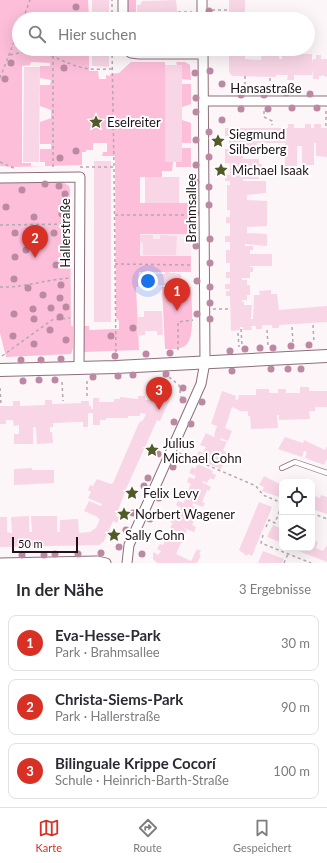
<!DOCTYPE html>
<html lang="de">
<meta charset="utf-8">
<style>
:root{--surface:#fff;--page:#f7f7f7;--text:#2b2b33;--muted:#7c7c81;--line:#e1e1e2;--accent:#d93025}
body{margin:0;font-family:Lato,sans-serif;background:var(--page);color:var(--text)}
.controls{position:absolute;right:12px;bottom:12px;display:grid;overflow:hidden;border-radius:8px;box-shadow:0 4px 16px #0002}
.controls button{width:36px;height:36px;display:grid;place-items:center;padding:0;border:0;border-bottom:1px solid var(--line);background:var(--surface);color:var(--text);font:20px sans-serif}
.scale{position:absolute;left:12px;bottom:10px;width:66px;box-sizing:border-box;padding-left:4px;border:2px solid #1d1217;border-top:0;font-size:11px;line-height:14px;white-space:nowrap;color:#1d1217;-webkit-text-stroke:3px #fff;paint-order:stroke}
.you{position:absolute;left:148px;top:281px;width:14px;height:14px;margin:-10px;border:3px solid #fff;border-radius:50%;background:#1a73e8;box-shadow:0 0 0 6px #1a73e833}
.badge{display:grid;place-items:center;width:26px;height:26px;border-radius:50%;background:var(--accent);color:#fff;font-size:13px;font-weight:700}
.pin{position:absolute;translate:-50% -33px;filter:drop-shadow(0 1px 2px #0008)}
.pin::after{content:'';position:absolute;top:21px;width:14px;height:12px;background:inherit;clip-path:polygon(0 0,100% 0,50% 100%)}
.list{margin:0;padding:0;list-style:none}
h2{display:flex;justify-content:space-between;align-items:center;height:52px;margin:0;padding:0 16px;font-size:17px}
h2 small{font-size:13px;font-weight:400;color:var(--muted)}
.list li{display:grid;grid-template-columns:26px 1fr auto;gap:12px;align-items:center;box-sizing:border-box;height:56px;margin:0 8px 8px;padding:0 8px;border:1px solid var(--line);border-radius:8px}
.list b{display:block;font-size:15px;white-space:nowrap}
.list p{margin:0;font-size:13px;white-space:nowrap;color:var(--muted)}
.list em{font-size:13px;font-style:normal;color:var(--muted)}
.icon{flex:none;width:22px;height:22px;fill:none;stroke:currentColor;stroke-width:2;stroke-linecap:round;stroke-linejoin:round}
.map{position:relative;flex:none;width:327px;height:563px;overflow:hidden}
.search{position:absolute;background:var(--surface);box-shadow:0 4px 16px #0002;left:12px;right:12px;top:12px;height:44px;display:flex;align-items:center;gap:10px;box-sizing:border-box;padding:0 14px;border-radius:22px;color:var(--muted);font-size:15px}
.sheet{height:244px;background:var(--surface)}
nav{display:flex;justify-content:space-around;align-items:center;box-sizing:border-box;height:56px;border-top:1px solid var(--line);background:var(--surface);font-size:11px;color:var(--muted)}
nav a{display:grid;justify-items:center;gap:2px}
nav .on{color:var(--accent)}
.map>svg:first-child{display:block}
</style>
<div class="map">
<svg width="327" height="563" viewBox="0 0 327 563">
<rect width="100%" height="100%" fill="#fdf6f9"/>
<!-- built -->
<rect fill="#fbeaf1" x="140" y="234" width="51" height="22"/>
<!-- green -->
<g fill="#fcbed9" fill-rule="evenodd">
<path d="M 0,0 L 88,0 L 89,19 L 19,19 L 19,49 L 89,49 L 89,71 L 98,71 L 99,79 L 106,79 L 106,75 L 110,76 L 110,74 L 119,73 L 131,62 L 165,62 L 165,162 L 173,162 L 172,171 L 162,171 L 162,177 L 140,177 L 140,203 L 191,203 L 191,234 L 140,234 L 140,256 L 191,256 L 191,272 L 139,272 L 138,287 L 136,287 L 139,350 L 83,352 L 81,326 L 89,326 L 89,330 L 119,329 L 119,321 L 116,318 L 115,156 L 102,156 L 103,152 L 107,152 L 107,143 L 93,143 L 93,150 L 86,150 L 86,152 L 82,152 L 82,165 L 13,167 L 0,166 ZM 31,62 L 50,63 L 50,66 L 40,66 L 40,78 L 51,80 L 50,85 L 40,85 L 40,106 L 51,110 L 51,118 L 40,122 L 40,144 L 51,144 L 51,149 L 40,149 L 40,162 L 45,162 L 45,166 L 31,166 L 31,163 L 22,163 L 22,66 L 30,65 Z"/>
<rect x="127" y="0" width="9" height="19"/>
<polygon points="176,62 185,62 190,65 191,80 182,79"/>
<polygon points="182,84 191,84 191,104 182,107"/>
<polygon points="182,120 191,123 191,143 182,143"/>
<polygon points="182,148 191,148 191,167 176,167 176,162"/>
<polygon points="60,180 69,186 70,190 71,326 73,326 73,348 71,354 6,357 0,333 0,182"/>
<path d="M 162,287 L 191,287 C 191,300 196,337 186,345 C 180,350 171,349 165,349 Z"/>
</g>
<!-- building -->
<g fill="#f8d6e5">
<rect x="92" y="0" width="17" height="19"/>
<polygon points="176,0 178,19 140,19 140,17 137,17 137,5 140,5 142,1"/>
<rect x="229" y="0" width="16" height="19"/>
<polygon points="92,49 109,49 109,67 92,66"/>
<polygon points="229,49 245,49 245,59 261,60 262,49 280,49 279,59 282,59 282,56 285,56 285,49 303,49 303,54 312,54 312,63 313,59 316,59 316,55 321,55 321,59 327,59 327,77 322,75 322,76 319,76 319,79 313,79 313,70 312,75 294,75 294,80 287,80 288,75 276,75 276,77 232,76 229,72"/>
<rect x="165" y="65" width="17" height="97"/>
<polygon points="24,67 40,67 39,162 23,162"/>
<polygon points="288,124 294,124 294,128 305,128 305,124 311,124 311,128 314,128 314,124 321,124 321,128 327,128 327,157 316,156 316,143 314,143 314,165 302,165 302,146 297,146 297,166 285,166 285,143 257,143 257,155 243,155 243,159 259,159 259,164 262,164 262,173 259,173 259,179 243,179 243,181 266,181 266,193 247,195 247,200 267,201 267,226 247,227 247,233 267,234 267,246 245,244 245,246 253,246 253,250 250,250 250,254 272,254 272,266 250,266 250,267 253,267 253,272 250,272 250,278 242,278 242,280 247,280 247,285 250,285 250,295 247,295 247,300 242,300 242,302 244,302 244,305 252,305 251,319 253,319 254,295 260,295 259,291 271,290 271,294 277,294 279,310 327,306 327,322 279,325 279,328 272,328 272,325 262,325 262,329 256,329 256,326 251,326 252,330 243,330 243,327 240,327 240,330 231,331 230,296 226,296 226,291 229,291 230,289 225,289 225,284 230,284 230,278 226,278 226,272 230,272 230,263 226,263 226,250 230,250 230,242 225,242 225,236 230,236 230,223 226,223 226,217 230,217 230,210 227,210 227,185 230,185 230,181 225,181 225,175 230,175 230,163 225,163 225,149 229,149 229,136 225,136 225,128 288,128"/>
<rect x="94" y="161" width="17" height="161"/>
<rect x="145" y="177" width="34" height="26"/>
<polygon points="140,235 153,235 153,239 160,239 160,235 177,236 176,255 143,255 143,243 140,242"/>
<polygon points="165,272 181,274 181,278 177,278 177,285 158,285 158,279 155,279 155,274 165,274"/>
<polygon points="144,311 162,311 163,335 157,335 157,331 145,331 145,335 137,336 137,317 144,317"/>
<polygon points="300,387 309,387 309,391 327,391 327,407 315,407 315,411 309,411 310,419 279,420 279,415 277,415 278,428 251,429 250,416 248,416 248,411 239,411 239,410 232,407 225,428 232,431 228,441 221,438 220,440 227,442 223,450 228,453 221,469 195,458 199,451 203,453 206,447 200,445 206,433 214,437 215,435 214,435 217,426 211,424 222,391 236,396 235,399 238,400 239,395 256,395 256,389 269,389 269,393 278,393 278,389 286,389 286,393 300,393"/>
<polygon points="138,396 145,396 145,400 170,399 160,421 157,420 126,489 116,516 120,518 117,523 113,521 104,541 99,545 0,547 0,517 7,517 7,532 12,533 11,517 29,516 29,532 32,532 31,516 57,516 57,532 60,532 60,520 78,519 79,533 90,532 96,528 100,519 97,518 98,517 84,511 89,501 101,506 102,504 88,498 91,492 88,490 90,485 93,486 97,479 111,484 113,483 139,423 143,420 146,414 140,413 140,416 128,416 128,418 106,418 106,420 100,420 100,425 93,425 93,413 88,413 88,427 83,427 83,422 53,423 53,427 50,427 50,432 52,432 53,443 37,444 36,427 33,427 33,444 14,444 14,434 19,434 19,425 14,426 13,420 6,420 6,424 0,424 0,406 13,406 13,401 20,401 20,406 45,405 45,400 52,400 52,404 81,403 81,401 89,401 89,406 91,406 91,409 93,409 93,398 99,398 99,402 114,402 114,399 120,399 120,397 138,399"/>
<polygon points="285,437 303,443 304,440 325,450 327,446 327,459 324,465 305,458 307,452 304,451 302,457 278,449"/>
<polygon points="198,464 213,471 212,473 216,475 214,480 210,478 207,483 203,481 202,482 211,487 209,491 207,490 202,502 205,503 203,507 193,503 192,506 201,511 199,515 197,514 192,525 196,527 194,532 182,527 187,530 176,554 191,561 197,549 201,551 199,554 201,555 197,563 157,563 153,559 153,554 154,552 158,555 161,551 157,549 160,544 163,545 172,524 174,525 170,521 172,516 176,517 181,508 176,505 178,501 184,503 185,499 180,497 182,492 186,494 191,484 187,482 189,477 194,479 196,476 189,473 192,467 195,469"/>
<polygon points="32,468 32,470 54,470 54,483 14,485 14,469"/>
<polygon points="264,476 282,485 282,498 262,491 264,487 259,485"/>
<polygon points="312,495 320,498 321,495 327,497 327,514 312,509"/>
<polygon points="259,502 272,507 252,556 248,554 247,556 239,550"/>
<polygon points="273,525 282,529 282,543 267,537"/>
<polygon points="312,540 318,542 316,548 323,551 327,545 327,562 296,550 297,548 312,548"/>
<polygon points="263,551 284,559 282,563 258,563"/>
</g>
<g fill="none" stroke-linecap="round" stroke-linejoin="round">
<defs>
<polyline id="service" points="282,468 295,462 327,473"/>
<g id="minor">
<polyline points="123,0 123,19"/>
<polyline points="202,0 202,19"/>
<polyline points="126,49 131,53 139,54 203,54"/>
<polyline points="204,101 327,101"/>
<polyline points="0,178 80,177 79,369"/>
<polyline points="0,563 97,561 106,563"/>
<polyline points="127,563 129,545 201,384 205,362 203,49"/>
</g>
<polyline id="secondary" points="0,370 116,367 327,356"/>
</defs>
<!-- service casing -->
<use href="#service" stroke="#8c6e7a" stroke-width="6"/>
<!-- minor casing -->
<use href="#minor" stroke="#8c6e7a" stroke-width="11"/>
<!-- secondary casing -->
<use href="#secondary" stroke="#8c6e7a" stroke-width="14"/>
<!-- path -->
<g stroke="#b1a9ad" stroke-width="1.5" stroke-dasharray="3 3" stroke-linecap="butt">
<polyline points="212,10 227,10"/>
<polyline points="178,12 192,12"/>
<polyline points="23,19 30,0"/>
<polyline points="112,19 112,0"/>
<polyline points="112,49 114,167"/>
<path d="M 10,55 C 49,45 50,60 84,68 C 92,70 103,69 112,69"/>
<polyline points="53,56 53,169"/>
<polyline points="0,78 19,29"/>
<polyline points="270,78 270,91"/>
<polyline points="245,91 245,76"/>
<polyline points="264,111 264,117 272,121 272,125"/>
<polyline points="326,111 326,126"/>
<polyline points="0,162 16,169"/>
<polyline points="80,167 114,167 116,357"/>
<polyline points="115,215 193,215"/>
<polyline points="0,225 70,224"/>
<polyline points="115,264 192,265"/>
<path d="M 0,287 C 24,288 47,279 71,278"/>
<polyline points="213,309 228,309"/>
<polyline points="313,325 314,343"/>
<polyline points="292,327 293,344"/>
<polyline points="241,329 242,346"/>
<polyline points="267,330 268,345"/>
<polyline points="238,333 239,347"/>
<polyline points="178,350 178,322 193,320"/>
<polyline points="2,356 52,320 70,318"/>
<polyline points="169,377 179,385 181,397"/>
<polyline points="87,381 87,399"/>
<polyline points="62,382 63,401"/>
<polyline points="0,388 1,404"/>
<polyline points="179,453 256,486 263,495 282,503"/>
<polyline points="312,513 327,519"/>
<polyline points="266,527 269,520 275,523 282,504"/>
<polyline points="263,535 261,543 311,563"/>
<polyline points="284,563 288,554"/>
</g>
<!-- service -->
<use href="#service" stroke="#fff" stroke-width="4.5"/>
<!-- minor -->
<use href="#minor" stroke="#fff" stroke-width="9"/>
<!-- secondary -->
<use href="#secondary" stroke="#fff" stroke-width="12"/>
</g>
<!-- trees -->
<g fill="#bc89a3">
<circle cx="76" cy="7" r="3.5"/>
<circle cx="209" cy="11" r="3.5"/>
<circle cx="11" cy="63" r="3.5"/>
<circle cx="64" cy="68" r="3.5"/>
<circle cx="210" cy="71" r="3.5"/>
<circle cx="195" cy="73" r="3.5"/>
<circle cx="5" cy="79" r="3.5"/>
<circle cx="222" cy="84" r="3.5"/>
<circle cx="286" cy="93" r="3.5"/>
<circle cx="310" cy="94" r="3.5"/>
<circle cx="241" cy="95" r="3.5"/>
<circle cx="264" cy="95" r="3.5"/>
<circle cx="196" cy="98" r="3.5"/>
<circle cx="292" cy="108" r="3.5"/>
<circle cx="317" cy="108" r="3.5"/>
<circle cx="241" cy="109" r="3.5"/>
<circle cx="268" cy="109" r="3.5"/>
<circle cx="196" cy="112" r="3.5"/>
<circle cx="222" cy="120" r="3.5"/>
<circle cx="209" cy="132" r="3.5"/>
<circle cx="196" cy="140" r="3.5"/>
<circle cx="76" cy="151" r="3.5"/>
<circle cx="209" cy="157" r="3.5"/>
<circle cx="60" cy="158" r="3.5"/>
<circle cx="196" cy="165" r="3.5"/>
<circle cx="196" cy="182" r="3.5"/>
<circle cx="45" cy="184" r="3.5"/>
<circle cx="59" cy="186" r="3.5"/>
<circle cx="209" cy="187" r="3.5"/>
<circle cx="22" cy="190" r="3.5"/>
<circle cx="65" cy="194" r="3.5"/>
<circle cx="209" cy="205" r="3.5"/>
<circle cx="6" cy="207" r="3.5"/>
<circle cx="196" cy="213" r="3.5"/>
<circle cx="62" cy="214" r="3.5"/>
<circle cx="34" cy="217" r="3.5"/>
<circle cx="15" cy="233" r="3.5"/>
<circle cx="54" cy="233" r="3.5"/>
<circle cx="35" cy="236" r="3.5"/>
<circle cx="210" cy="239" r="3.5"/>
<circle cx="65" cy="246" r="3.5"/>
<circle cx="196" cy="246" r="3.5"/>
<circle cx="26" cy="250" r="3.5"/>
<circle cx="15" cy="257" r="3.5"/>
<circle cx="210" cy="263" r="3.5"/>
<circle cx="56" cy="265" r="3.5"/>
<circle cx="14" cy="279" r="3.5"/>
<circle cx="197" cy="281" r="3.5"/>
<circle cx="61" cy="285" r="3.5"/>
<circle cx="210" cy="287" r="3.5"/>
<circle cx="28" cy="288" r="3.5"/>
<circle cx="43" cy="295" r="3.5"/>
<circle cx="60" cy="298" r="3.5"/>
<circle cx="210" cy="303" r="3.5"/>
<circle cx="66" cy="307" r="3.5"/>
<circle cx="51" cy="308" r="3.5"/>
<circle cx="33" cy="309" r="3.5"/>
<circle cx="14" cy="314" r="3.5"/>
<circle cx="197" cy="314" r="3.5"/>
<circle cx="60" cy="317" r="3.5"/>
<circle cx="34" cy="319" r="3.5"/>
<circle cx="210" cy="319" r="3.5"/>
<circle cx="133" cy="328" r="3.5"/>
<circle cx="50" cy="330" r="3.5"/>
<circle cx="13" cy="336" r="3.5"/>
<circle cx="111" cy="336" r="3.5"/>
<circle cx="66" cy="340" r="3.5"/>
<circle cx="34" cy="344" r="3.5"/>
<circle cx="309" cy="345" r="3.5"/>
<circle cx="291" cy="346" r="3.5"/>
<circle cx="260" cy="348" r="3.5"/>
<circle cx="273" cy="348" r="3.5"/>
<circle cx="245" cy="349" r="3.5"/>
<circle cx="230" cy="351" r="3.5"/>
<circle cx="170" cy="353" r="3.5"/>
<circle cx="146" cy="354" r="3.5"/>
<circle cx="115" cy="356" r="3.5"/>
<circle cx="61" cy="359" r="3.5"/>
<circle cx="21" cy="360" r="3.5"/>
<circle cx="41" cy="360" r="3.5"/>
<circle cx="271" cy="369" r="3.5"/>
<circle cx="288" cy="369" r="3.5"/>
<circle cx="301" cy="369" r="3.5"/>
<circle cx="232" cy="371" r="3.5"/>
<circle cx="166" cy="374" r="3.5"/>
<circle cx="133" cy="375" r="3.5"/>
<circle cx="118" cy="376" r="3.5"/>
<circle cx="93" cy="377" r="3.5"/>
<circle cx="39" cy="380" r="3.5"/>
<circle cx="55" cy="380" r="3.5"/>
<circle cx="23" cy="381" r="3.5"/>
<circle cx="183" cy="388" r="3.5"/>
<circle cx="183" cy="400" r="3.5"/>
<circle cx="202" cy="402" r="3.5"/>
<circle cx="174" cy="422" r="3.5"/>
<circle cx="191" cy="424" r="3.5"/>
<circle cx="182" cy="446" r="3.5"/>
<circle cx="158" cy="454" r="3.5"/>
<circle cx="173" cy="467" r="3.5"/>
<circle cx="148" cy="478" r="3.5"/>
<circle cx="144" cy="486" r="3.5"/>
<circle cx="159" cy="498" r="3.5"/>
<circle cx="133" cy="513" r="3.5"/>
<circle cx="150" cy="519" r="3.5"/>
<circle cx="126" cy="530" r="3.5"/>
<circle cx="119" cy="547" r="3.5"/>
<circle cx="101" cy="553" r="3.5"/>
<circle cx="55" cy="554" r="3.5"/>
<circle cx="78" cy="554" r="3.5"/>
<circle cx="142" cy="554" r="3.5"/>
<circle cx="22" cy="555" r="3.5"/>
<circle cx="44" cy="555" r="3.5"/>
</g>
<!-- icons -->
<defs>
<symbol id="sight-bare" viewBox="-9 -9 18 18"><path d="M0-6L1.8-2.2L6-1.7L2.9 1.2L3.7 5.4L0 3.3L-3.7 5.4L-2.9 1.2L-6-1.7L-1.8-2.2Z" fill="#525a29" stroke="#fff" stroke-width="2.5" paint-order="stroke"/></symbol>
</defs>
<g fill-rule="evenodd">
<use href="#sight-bare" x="86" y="112" width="20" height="20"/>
<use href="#sight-bare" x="208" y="131" width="20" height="20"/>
<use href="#sight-bare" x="211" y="160" width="20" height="20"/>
<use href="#sight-bare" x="142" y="440" width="20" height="20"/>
<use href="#sight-bare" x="122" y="483" width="20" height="20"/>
<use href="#sight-bare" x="114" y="504" width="20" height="20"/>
<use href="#sight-bare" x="104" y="525" width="20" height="20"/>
</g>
<g text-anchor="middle" stroke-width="4" stroke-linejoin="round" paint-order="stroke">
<!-- street labels -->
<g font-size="13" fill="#1d1217" stroke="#fff">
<text x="266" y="93">Hansastraße</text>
<text transform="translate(191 208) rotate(-90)" y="5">Brahmsallee</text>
<text transform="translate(65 233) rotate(-90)" y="5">Hallerstraße</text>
</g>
<!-- poi labels -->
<g font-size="13" fill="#1d1217" stroke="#fff" text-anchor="start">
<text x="107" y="127">Eselreiter</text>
<text x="229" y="139">Siegmund<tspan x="229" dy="15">Silberberg</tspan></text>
<text x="232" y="175">Michael Isaak</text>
<text x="163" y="448">Julius<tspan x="163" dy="15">Michael Cohn</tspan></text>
<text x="143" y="498">Felix Levy</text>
<text x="135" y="519">Norbert Wagener</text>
<text x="125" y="540">Sally Cohn</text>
</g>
</g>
</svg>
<div class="controls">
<button><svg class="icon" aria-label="locate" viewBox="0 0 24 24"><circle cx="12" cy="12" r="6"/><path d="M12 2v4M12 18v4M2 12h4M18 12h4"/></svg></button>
<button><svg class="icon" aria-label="layers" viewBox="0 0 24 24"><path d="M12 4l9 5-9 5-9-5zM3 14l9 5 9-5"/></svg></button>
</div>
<div class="scale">50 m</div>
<div class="you"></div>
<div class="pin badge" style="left:177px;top:311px">1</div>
<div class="pin badge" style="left:35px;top:258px">2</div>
<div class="pin badge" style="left:159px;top:410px">3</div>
<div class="search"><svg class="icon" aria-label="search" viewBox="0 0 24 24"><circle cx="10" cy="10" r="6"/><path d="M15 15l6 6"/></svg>Hier suchen</div>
</div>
<section class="sheet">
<h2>In der Nähe<small>3 Ergebnisse</small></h2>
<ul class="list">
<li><span class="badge">1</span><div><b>Eva-Hesse-Park</b><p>Park · Brahmsallee</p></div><em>30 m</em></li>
<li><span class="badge">2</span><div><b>Christa-Siems-Park</b><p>Park · Hallerstraße</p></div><em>90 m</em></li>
<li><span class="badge">3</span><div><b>Bilinguale Krippe Cocorí</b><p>Schule · Heinrich-Barth-Straße</p></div><em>100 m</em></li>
</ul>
</section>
<nav>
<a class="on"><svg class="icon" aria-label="map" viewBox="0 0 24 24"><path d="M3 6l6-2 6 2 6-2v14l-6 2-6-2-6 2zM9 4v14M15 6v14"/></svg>Karte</a>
<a><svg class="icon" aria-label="directions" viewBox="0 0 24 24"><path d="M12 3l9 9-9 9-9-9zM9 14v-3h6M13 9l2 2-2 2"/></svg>Route</a>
<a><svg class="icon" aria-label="saved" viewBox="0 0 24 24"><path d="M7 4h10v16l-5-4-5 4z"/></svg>Gespeichert</a>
</nav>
